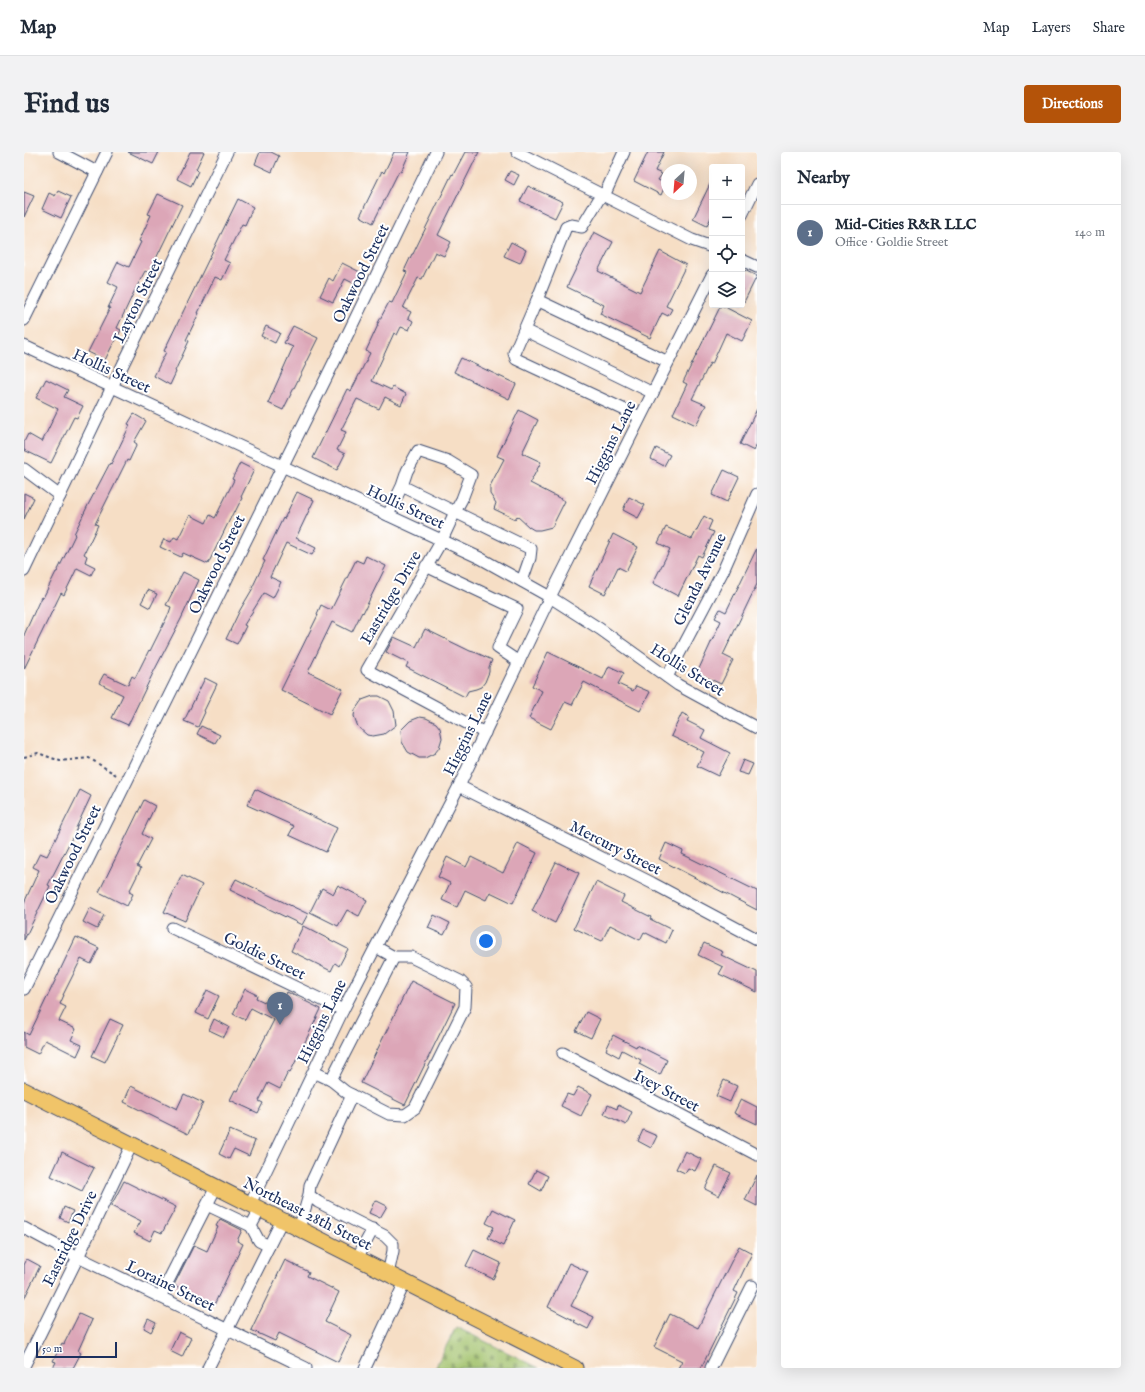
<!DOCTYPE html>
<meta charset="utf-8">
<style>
:root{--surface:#fff;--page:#f2f2f3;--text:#1f2937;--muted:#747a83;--line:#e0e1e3;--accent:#b45309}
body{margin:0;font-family:"IM FELL English",serif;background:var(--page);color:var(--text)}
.controls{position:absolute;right:12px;top:12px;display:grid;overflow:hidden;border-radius:4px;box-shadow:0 4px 16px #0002}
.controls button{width:36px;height:36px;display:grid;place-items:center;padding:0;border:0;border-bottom:1px solid var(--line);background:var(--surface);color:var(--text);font:20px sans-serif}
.compass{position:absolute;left:637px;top:12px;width:36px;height:36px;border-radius:50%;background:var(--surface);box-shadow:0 4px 16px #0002;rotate:206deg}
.scale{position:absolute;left:12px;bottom:10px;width:81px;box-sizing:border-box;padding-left:4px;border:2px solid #1b2f5e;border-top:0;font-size:11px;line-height:14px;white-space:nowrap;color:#1b2f5e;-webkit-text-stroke:3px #fff;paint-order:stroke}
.you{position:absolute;left:462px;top:789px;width:14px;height:14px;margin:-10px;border:3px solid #fff;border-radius:50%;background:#1a73e8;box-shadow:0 0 0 6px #1a73e833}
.badge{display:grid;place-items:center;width:26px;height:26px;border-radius:50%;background:var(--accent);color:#fff;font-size:13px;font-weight:700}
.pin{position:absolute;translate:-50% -33px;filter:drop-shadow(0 1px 2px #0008)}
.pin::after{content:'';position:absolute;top:21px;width:14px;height:12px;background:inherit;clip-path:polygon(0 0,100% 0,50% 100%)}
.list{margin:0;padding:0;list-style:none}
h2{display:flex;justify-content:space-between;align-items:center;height:52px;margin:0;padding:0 16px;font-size:17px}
h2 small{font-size:13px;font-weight:400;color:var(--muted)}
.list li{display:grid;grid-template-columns:26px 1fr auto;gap:12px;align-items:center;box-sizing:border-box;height:56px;padding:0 16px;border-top:1px solid var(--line)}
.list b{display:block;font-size:15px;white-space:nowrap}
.list p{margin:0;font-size:13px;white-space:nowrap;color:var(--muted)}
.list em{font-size:13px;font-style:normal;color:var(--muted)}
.icon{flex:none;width:22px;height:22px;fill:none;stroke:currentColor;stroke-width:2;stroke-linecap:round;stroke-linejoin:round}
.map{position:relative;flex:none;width:733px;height:1216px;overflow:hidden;border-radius:4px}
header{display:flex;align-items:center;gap:24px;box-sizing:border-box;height:56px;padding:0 20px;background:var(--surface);border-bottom:1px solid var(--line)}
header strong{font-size:19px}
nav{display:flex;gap:22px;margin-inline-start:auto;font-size:14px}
.intro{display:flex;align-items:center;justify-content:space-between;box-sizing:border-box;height:96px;padding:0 24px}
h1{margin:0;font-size:28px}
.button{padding:10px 18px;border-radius:4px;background:var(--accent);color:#fff;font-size:14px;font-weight:700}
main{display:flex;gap:24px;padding:0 24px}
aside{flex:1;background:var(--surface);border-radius:4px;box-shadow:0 4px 16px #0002}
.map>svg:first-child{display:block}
</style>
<header>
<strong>Map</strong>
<nav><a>Map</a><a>Layers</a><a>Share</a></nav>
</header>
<div class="intro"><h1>Find us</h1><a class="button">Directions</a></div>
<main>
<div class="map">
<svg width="733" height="1216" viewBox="0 0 733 1216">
<defs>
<pattern id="cemetery-stones" width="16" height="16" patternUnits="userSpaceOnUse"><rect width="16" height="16" fill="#a1c16a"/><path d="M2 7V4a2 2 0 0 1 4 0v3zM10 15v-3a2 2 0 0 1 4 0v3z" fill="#829d5a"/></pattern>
</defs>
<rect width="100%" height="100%" fill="#fff"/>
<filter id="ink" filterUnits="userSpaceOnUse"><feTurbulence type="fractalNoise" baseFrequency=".025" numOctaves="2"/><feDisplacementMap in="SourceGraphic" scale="8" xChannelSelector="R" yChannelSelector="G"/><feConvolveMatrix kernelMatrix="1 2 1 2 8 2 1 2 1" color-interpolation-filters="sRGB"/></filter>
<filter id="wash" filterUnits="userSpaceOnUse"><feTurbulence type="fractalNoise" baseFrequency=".012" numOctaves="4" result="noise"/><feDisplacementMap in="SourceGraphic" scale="16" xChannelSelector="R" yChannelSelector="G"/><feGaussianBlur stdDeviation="0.9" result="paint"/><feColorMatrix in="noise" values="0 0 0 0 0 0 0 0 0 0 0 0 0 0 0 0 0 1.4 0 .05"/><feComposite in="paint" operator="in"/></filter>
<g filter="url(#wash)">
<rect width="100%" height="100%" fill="#f6dec5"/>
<!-- cemetery -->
<polygon fill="url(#cemetery-stones)" stroke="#5e7864" points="432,1175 515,1216 411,1216"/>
<g id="blocks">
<!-- building -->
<g fill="#dca6b7">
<polygon points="104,0 135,0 129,12"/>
<polygon points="166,0 180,0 172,17 174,19 167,34 153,27"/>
<polygon points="236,0 247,0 255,4 248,20 231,12"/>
<polygon points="370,0 386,0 377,20 375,19 349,71 336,64 358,19 360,21"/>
<polygon points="441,0 455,0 414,83 427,90 420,104 411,100 398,127 394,126 379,156 387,160 384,166 389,169 385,178 377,175 373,183 370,181 348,229 367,238 369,235 382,242 377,253 361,245 355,257 333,247 317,278 322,280 313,298 321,302 313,318 289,306 323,237 327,239 346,201 342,199 354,173 353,173 365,150 368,151 383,120 380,119 388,102 389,102 428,22 429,23"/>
<polygon points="624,0 640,0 631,19 638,22 634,28 642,32 637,43 610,29"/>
<polygon points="486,19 495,23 490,33 481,28"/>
<polygon points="688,28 688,63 683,74 669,67"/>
<polygon points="504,34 539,50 531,66 496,49"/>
<polygon points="34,39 47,45 37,66 18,57 25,41 31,44"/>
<polygon points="0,40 10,44 0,65"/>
<polygon points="134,42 158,53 125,121 121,119 109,142 93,176 97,178 91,190 90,190 81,208 64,200 86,156 84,156 94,135 84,130 94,110 105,115 117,90 115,89 127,63 124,62"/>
<polygon points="214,47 229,55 221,73 218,72 200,108 206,111 198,128 191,125 174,161 175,161 162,188 165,189 151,219 152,220 146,233 130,224 142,200 140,199"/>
<polygon points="570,80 589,90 574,119 616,140 636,99 662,113 642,154 648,157 644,164 638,161 626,186 576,162 580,153 543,135"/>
<polygon points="487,90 502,98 496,111 480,104"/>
<polygon points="318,111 336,120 331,132 321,127 309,150 296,144 305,126 309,129"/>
<polygon points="718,117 733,124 718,154"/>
<polygon points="697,153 728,169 718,189 702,181 688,212 686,211 668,247 682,253 672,273 649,262 663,232 659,230"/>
<polygon points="242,174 256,181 251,191 237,184"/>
<polygon points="269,174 294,186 281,212 282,212 259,258 244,251 269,195 260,191"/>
<polygon points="437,206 492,232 485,247 430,220"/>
<polygon points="22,227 44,238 40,245 59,254 53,266 50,265 27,311 0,298 0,290 4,282 18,290 34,257 12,246"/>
<polygon points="733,257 733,292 730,299 716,292"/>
<polygon points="495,258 514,268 498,301 517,310 506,331 541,349 528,375 516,378 510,378 505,375 493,364 491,367 470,357 472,351 466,342 466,334 480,307 473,304"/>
<polygon points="110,262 122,269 110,290 113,292 105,309 103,308 71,372 74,373 60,402 63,404 61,410 71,415 67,423 53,416 40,443 37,441 0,517 0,483 17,445 19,446 32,420 33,420 51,383 50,382 64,353 86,311 87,312 106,273 104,272"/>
<polygon points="632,296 646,303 640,314 627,307"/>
<polygon points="216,311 230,318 217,345 218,346 211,360 210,359 184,412 159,401 157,405 136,395 140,387 147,390 150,385 154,387 166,363 182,371 186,363 191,366 210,328 208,327"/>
<polygon points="700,318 715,325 703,350 688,343"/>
<polygon points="273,340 290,348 272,386 292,396 288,403 262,391 246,425 257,430 249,446 240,441 220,473 222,474 213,492 202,487 216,458 229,436 228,436 241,409 239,408 259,366 260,367"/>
<polygon points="0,341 10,346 0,367"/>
<polygon points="605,345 621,353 614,366 599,358"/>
<polygon points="680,364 688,369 684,378 690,380 678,405 674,403 654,444 629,431 646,397 634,391 642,375 668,387"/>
<polygon points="589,382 614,395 602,419 594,415 581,442 565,434"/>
<polygon points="733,396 733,432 699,503 709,508 697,532 673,521 697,469 691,466 696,457 702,460"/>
<polygon points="342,404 362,414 339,461 338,460 328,480 308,470 284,520 319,537 306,562 257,538 294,463 293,462 297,453 307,458 332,408 339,411"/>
<polygon points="159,420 175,428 157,467 129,521 104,573 88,566 99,543 75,531 80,522 104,533 108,524 111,526 125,498 126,499 145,461 147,455 142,453"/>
<polygon points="124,438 133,442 126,456 117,451"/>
<polygon points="401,477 446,499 453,501 468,508 465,515 465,520 461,530 457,535 452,537 444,539 441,545 382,515 384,511 362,500 370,485 392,495"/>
<polygon points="524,500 579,527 585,514 600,521 594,532 609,539 612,534 626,540 616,559 560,530 548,553 541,550 527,577 505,566 518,539 508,534"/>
<polygon points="181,526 193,532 180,559 181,560 174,575 160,569"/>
<polygon points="349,544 355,544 365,549 370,559 372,573 360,582 349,584 343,583 334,575 330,564 331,558 338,548"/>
<polygon points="658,561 665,565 663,569 681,578 677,586 706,601 694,624 673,614 680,600 647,584"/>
<polygon points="396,565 402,566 412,571 416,576 418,586 415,596 411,601 401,606 395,606 384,600 378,590 377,578 386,569"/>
<polygon points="177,574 196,583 191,591 173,582"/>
<polygon points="719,608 729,612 724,623 714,620"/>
<polygon points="231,637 313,676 302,700 265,683 270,674 223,653"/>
<polygon points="56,638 67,644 52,676 53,676 24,733 26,734 0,788 0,751 15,718 9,715 16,701 23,704"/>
<polygon points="120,648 131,654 118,682 127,687 113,714 117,716 105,740 109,742 103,754 75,740"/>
<polygon points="494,691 513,701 489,751 466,740 462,748 441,738 433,755 418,748 426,731 414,725 423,705 442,715 447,705 479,721"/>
<polygon points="642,691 659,699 658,702 733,739 733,758 635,707"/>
<polygon points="532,710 555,721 531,771 508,759"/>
<polygon points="158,723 178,733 161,769 140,760"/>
<polygon points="212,727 284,762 278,773 206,738"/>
<polygon points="572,730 600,744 597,750 627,765 626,767 648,778 642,791 620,780 616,788 586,773 578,789 550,776"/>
<polygon points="314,733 343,748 335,764 323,758 314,774 286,760 298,736 309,742"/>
<polygon points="66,756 80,763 73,777 59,770"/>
<polygon points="410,763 426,771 420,783 404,776"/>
<polygon points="279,774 324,797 315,814 311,811 307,819 267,799"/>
<polygon points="52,785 75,796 67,812 57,807 39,843 40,843 36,852 42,855 35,869 52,877 47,888 58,893 53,904 21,888 14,902 0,895 0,880 5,883"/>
<polygon points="680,791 699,800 697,803 733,820 733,840 695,822 699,815 674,803"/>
<polygon points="387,829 431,851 381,953 337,931"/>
<polygon points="221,837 233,843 232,846 255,857 263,840 297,857 266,921 264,920 256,937 244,931 235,949 239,951 234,961 206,948 211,938 214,939 250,868 227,856 221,868 209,862"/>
<polygon points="183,838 195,844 184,867 172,861"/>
<polygon points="562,860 576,867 567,886 552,879"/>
<polygon points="86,867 99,873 81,910 68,904"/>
<polygon points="190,867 205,875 200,885 185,878"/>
<polygon points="589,883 612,895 613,893 643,908 636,923 615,912 617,908 598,898 595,905 582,898"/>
<polygon points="700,928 713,934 706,950 692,944"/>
<polygon points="107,934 153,957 160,942 179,951 164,982 100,950"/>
<polygon points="554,935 568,942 557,964 537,954 543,942 549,944"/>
<polygon points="717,947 733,955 733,972 710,961"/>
<polygon points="584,953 593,957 594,953 608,960 602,973 580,962"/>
<polygon points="206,978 231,989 225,1004 210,997 205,1007 195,1002"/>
<polygon points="619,978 633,984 627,996 614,989"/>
<polygon points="661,999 677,1007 671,1019 664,1016 661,1021 652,1017"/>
<polygon points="38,1000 70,1016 58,1039 27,1024"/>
<polygon points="692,1014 707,1021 695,1044 681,1037"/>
<polygon points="512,1018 524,1024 517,1039 505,1032"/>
<polygon points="733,1023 733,1054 721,1048"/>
<polygon points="100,1029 152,1055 138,1081 131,1078 126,1089 110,1081 117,1069 87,1054"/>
<polygon points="351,1048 363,1054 356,1066 345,1061"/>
<polygon points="40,1055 49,1059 44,1070 36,1066"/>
<polygon points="469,1057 491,1068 479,1094 464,1086 470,1075 462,1071"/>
<polygon points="196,1067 218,1078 213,1089 219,1092 190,1153 150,1133 170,1093 183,1099 194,1075 192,1074"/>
<polygon points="715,1094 728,1101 710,1139 714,1141 677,1216 654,1216 658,1209 630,1195 646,1162 674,1176"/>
<polygon points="450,1098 477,1111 469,1127 442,1114"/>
<polygon points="3,1107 16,1114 0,1147 0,1113"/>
<polygon points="261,1108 285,1120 283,1124 315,1140 301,1170 327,1183 314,1210 255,1181 251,1189 227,1178"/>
<polygon points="545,1111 564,1120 547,1154 570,1165 564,1177 550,1170 551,1169 524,1155"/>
<polygon points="55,1162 68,1168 54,1199 57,1201 49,1216 29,1216 32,1210 29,1209 38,1191 40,1192"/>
<polygon points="124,1167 132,1171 127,1180 120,1176"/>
<polygon points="155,1180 167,1186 158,1205 146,1199"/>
</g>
</g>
</g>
<g filter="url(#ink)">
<use href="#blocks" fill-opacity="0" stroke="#3c496d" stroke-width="1"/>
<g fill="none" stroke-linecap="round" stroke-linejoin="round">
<defs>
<g id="minor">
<polyline points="35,0 73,20"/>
<polyline points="493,0 668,88 688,95"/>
<polyline points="580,44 600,0"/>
<polyline points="718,63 733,32"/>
<polyline points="718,108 733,115"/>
<polyline points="513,148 542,75 547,73 558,75 578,42"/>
<polyline points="0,168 83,0"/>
<polyline points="500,178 629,241"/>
<polyline points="0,194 456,406 526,445 576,477 654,533 733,576"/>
<polyline points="616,265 492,207 490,201 513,148 644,210"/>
<polyline points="0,317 36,344"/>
<polyline points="364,363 378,334 431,360 438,347 447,323 424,309 394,299 383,319 378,334"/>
<polyline points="402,414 493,457 474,496 495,510"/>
<polyline points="0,419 88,235 203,0"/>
<polyline points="643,525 699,419 733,342"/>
<polyline points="461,581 343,518 418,388 431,360 507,397 506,406 498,429"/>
<polyline points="435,634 628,731 733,787"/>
<polyline points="148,776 319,858"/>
<polyline points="0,837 318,194 412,0"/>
<polyline points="539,901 733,1003"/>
<polyline points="290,920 307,928 322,940 365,962 381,963 391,956 441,855 442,835 436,829 387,805 370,805 352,795"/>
<polyline points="307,928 370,805"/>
<polyline points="328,943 286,1033 285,1043 294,1050 361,1084 369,1092 369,1099 364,1122"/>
<polyline points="226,1052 319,858 435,634 526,445 688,123"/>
<polyline points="183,1053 227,1074 236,1057"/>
<polyline points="227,1074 235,1089 245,1094"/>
<polyline points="0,1076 54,1105 282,1216"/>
<polyline points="275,1077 285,1043"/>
<polyline points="333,1106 349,1077"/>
<polyline points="136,1145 192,1035"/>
<polyline points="0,1214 54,1105 108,992"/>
<polyline points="184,1216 258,1068"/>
<polyline points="341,1216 381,1130"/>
<polyline points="687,1216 728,1134"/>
</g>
<polyline id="major" points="0,938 551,1216"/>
</defs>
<!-- minor casing -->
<use href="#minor" stroke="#3c496d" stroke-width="13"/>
<!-- major casing -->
<use href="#major" stroke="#3c496d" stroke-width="17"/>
<!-- path -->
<polyline stroke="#3c496d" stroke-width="2" stroke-dasharray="3 3" stroke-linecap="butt" points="0,605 14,601 36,609 65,606 94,624"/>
<!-- minor -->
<use href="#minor" stroke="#fff" stroke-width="11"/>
<!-- major -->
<use href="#major" stroke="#f0c469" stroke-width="15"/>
</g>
</g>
<g text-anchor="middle" stroke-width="4" stroke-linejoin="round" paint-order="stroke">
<!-- street labels -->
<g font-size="16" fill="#1b2f5e" stroke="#fff">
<text transform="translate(336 121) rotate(-64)" y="6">Oakwood Street</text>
<text transform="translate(113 148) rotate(-64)" y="6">Layton Street</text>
<text transform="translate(88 218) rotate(25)" y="6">Hollis Street</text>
<text transform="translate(586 290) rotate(-63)" y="6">Higgins Lane</text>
<text transform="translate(382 354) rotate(25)" y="6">Hollis Street</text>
<text transform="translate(192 412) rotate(-64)" y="6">Oakwood Street</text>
<text transform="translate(675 427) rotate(-64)" y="6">Glenda Avenue</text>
<text transform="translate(366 445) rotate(-60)" y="6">Eastridge Drive</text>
<text transform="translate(664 517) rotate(32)" y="6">Hollis Street</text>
<text transform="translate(443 581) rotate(-64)" y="6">Higgins Lane</text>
<text transform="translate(592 695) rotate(27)" y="6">Mercury Street</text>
<text transform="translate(48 702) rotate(-64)" y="6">Oakwood Street</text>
<text transform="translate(241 803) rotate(26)" y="6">Goldie Street</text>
<text transform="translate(297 869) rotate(-64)" y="6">Higgins Lane</text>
<text transform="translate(643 938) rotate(28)" y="6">Ivey Street</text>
<text transform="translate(284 1061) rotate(27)" y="6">Northeast 28th Street</text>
<text transform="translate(45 1086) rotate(-64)" y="6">Eastridge Drive</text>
<text transform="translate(147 1133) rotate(26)" y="6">Loraine Street</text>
</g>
</g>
</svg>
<div class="controls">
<button>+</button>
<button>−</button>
<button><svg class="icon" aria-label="locate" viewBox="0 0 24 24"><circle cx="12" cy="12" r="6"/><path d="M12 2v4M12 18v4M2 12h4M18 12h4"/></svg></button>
<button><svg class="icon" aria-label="layers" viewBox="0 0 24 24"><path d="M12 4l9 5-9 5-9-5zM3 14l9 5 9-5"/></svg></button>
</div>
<svg class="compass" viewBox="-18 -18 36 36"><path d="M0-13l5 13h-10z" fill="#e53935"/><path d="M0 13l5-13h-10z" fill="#747a83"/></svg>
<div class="scale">50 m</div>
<div class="you"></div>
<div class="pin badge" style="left:256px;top:873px;background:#5c6f8a">1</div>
</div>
<aside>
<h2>Nearby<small></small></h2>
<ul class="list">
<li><span class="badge" style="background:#5c6f8a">1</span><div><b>Mid-Cities R&amp;R LLC</b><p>Office · Goldie Street</p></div><em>140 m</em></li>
</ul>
</aside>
</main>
